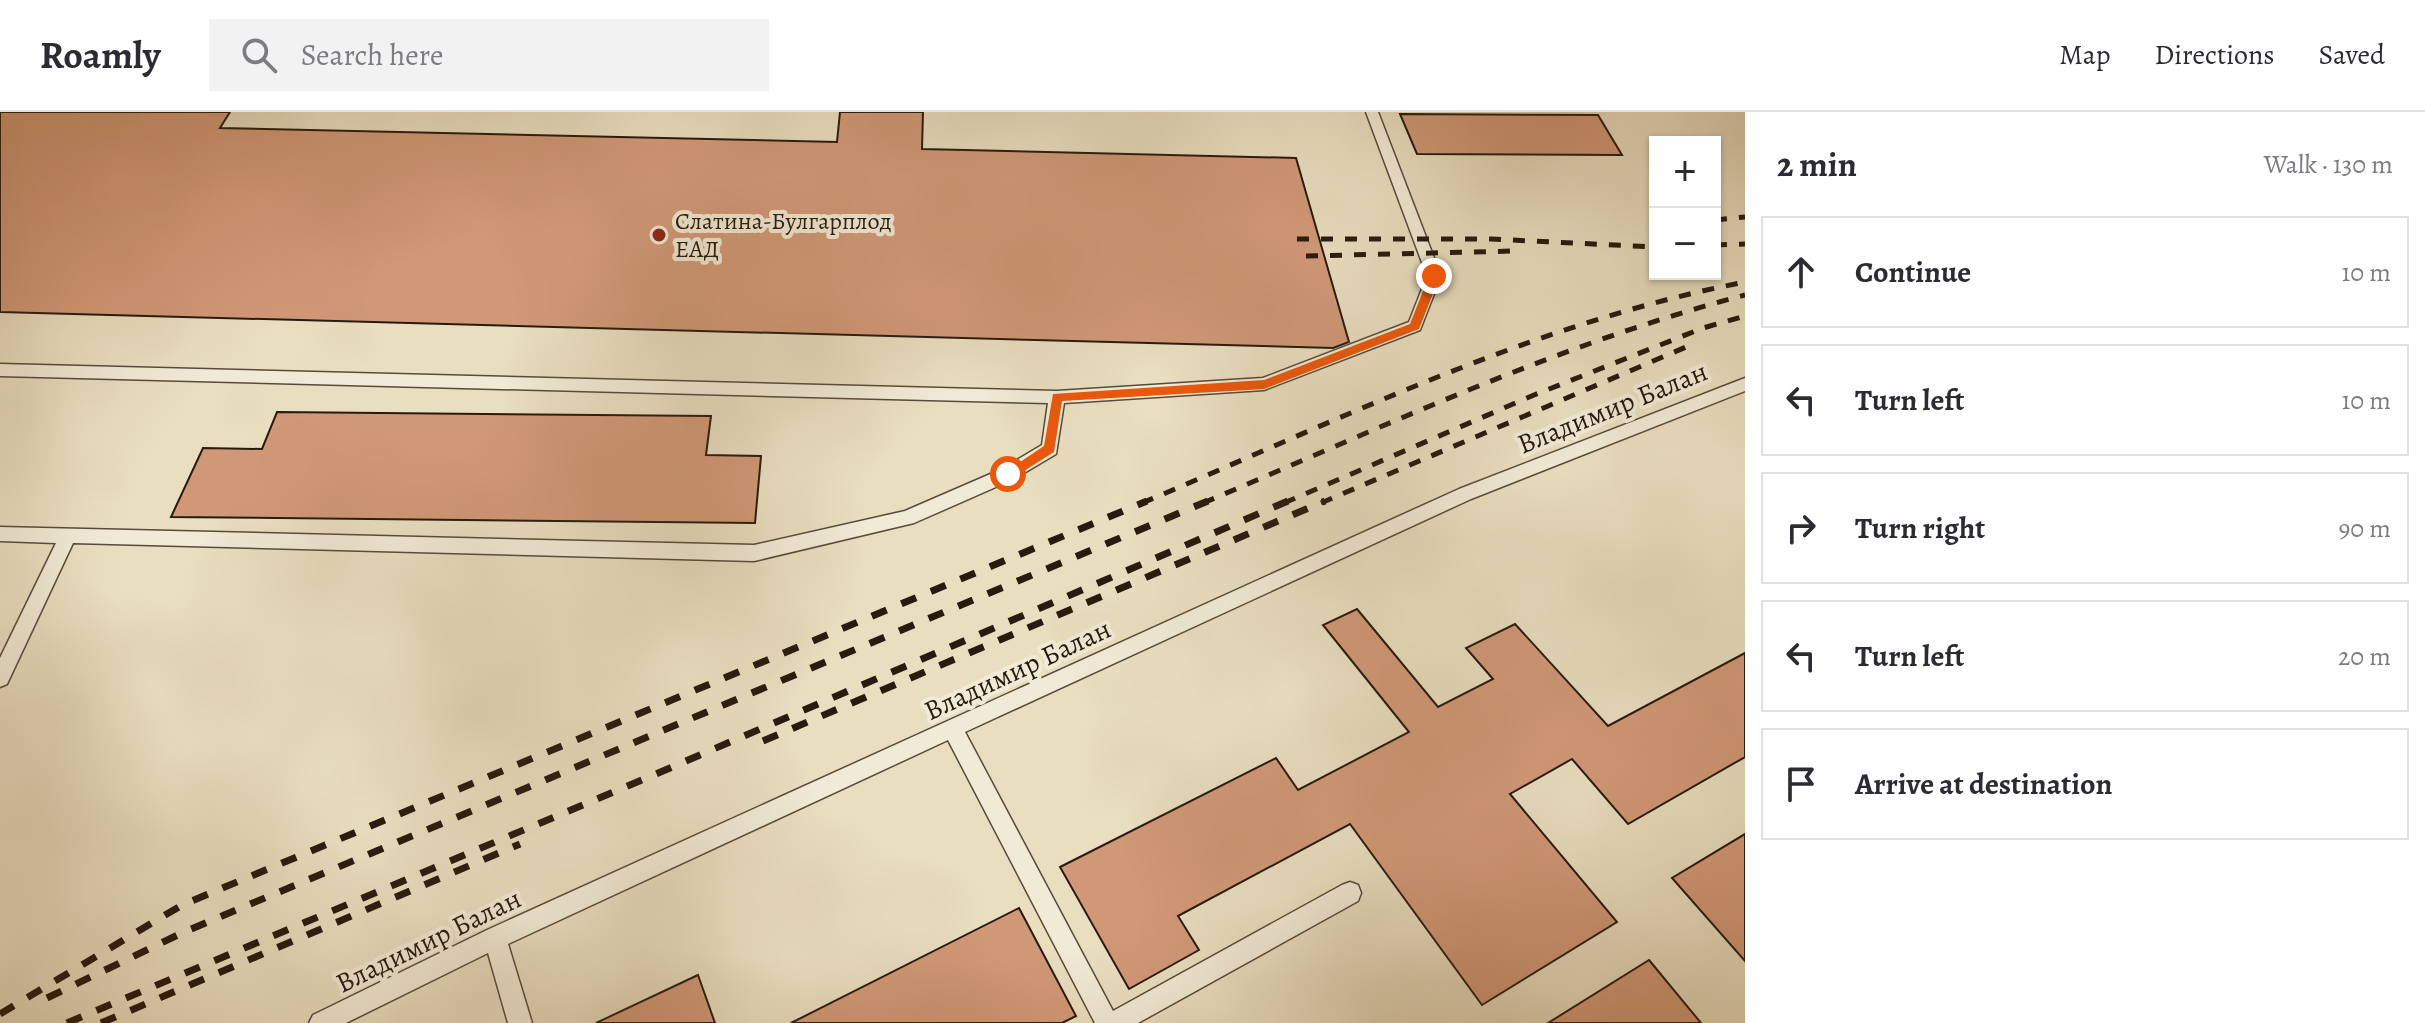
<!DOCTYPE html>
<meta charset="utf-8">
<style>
:root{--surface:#fff;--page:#f2f2f3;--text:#2b2b33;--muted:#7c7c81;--line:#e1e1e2}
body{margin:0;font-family:Alegreya,serif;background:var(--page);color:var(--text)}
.controls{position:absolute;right:24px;top:24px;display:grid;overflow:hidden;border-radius:0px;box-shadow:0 2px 6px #0004}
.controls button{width:72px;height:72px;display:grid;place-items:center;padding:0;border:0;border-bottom:2px solid var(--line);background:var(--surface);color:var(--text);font:40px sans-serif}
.stop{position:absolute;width:24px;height:24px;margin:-18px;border:6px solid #ea580c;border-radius:50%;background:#fff}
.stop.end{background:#ea580c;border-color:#fff;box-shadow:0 2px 8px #0008}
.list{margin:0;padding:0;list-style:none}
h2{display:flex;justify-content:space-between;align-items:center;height:104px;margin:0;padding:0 32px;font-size:34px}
h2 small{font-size:26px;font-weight:400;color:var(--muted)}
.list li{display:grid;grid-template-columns:52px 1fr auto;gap:24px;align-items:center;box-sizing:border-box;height:112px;margin:0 16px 16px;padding:0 16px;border:2px solid var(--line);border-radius:0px}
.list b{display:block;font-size:30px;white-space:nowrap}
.list em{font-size:26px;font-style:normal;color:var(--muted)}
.icon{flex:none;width:44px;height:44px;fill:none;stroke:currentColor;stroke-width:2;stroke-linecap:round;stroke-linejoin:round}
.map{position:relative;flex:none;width:1745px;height:911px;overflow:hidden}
header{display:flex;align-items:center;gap:48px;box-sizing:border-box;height:112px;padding:0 40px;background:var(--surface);border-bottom:2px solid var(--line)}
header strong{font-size:38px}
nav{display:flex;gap:44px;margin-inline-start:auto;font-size:28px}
.search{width:560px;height:72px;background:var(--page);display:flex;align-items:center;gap:20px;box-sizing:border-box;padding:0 28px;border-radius:0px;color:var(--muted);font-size:30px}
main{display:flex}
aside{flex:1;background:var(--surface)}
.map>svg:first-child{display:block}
</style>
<header>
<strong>Roamly</strong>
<div class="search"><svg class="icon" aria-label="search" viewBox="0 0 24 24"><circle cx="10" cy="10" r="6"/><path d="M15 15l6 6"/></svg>Search here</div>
<nav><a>Map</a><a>Directions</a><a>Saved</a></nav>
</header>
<main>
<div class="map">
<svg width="1745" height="911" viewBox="0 0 1745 911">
<rect width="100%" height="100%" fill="#e9dec0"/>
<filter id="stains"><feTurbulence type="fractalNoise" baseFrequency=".0025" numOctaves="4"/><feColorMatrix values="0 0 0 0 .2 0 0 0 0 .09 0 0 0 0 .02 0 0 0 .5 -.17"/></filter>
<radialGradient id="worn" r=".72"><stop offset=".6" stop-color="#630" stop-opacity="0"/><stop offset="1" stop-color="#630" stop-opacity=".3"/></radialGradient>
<!-- building -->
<g fill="#d19877" stroke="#271a0e" stroke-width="2">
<polygon points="0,0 230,0 220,16 837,30 840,0 923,0 922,37 1296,46 1349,230 1333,236 0,200"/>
<polygon points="1400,2 1598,3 1622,43 1417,42"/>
<polygon points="277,300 711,304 706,343 761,344 755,411 171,405 203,336 262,337"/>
<polygon points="1357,497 1438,595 1493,567 1466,536 1515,512 1608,614 1745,541 1745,645 1628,712 1572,647 1510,682 1617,810 1482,893 1350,712 1178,804 1199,838 1129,877 1060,755 1276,646 1298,678 1409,620 1323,513"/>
<polygon points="1745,722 1745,849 1672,766"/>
<polygon points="1019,796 1076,904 1062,911 791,911"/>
<polygon points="1649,848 1701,911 1548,911"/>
<polygon points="698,863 715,911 596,911"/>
</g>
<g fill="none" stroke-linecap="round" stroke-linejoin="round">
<defs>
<g id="lane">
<polygon points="1366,0 1378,0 1441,164 1420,218 1264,278 1064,291 1056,342 1014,367 914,411 754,449 73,431 7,572 0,575 0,546 56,431 0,429 0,415 754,433 905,399 1002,357 1042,333 1048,291 0,264 0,252 1057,279 1263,266 1409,210 1427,164"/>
<polygon points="1745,266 1745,279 1471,387 965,620 1113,899 1342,773 1350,770 1358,773 1361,781 1358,789 1138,911 1095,911 948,628 508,832 532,911 508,911 488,841 346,911 309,911 313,903 487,818 1459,377"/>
</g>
</defs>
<!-- lane casing -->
<use href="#lane" stroke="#584b3a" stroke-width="3"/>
<!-- lane -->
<use href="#lane" fill="#f1ead6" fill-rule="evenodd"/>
<!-- rail-far1 -->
<g stroke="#271a0e" stroke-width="5" stroke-dasharray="12 12" stroke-linecap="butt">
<polyline points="1715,108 1745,105"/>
<polyline points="1297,127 1491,127 1655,135"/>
<polyline points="1715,133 1745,132"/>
<polyline points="1306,144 1515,139"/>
<path d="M 1142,391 C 1337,309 1536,210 1745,170"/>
<path d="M 1203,391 C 1381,316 1558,232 1745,183"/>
<polyline points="1284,391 1534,283 1703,216 1745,204"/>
<polyline points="1321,391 1686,235"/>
</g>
<!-- rail -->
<g stroke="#271a0e" stroke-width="7" stroke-dasharray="16 16" stroke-linecap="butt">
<polyline points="763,629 1325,389"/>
<polyline points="47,886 184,820 1208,389"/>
<polyline points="0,902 182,793 1147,389"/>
<polyline points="67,911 649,665 1288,389"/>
<polyline points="101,911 520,732"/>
</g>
</g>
<!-- route -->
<polygon fill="#ea580c" points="1434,160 1440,164 1419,217 1264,277 1062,289 1054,340 1013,366 1004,366 1002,362 1044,334 1053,282 1264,268 1410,212 1429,164"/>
<!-- markers -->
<circle fill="#8f2418" stroke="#f1ead6" stroke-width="3" cx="659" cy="123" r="8"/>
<g text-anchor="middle" stroke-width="8" stroke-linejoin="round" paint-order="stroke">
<!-- far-poi labels -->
<g font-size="24" fill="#271a0e" stroke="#f1ead6" text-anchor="start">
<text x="675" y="117">Слатина-Булгарплод<tspan x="675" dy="28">ЕАД</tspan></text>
</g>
<!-- street labels -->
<g font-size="28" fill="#271a0e" stroke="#f1ead6">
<text transform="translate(1612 295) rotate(-22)" y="10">Владимир Балан</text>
<text transform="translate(1017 557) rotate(-25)" y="10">Владимир Балан</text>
<text transform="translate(428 828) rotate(-26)" y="10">Владимир Балан</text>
</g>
</g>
<rect width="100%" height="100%" filter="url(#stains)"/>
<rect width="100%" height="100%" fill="url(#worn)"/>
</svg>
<div class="controls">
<button>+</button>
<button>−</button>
</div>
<div class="stop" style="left:1008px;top:362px"></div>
<div class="stop end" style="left:1434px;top:164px"></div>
</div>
<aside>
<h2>2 min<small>Walk · 130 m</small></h2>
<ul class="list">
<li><svg class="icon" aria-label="ahead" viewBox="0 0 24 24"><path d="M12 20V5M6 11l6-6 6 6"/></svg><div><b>Continue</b></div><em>10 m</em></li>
<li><svg class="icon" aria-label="left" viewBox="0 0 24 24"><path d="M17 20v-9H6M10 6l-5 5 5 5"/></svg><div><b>Turn left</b></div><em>10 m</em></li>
<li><svg class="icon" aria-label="right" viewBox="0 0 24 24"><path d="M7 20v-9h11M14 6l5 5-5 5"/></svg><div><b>Turn right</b></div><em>90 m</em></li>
<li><svg class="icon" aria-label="left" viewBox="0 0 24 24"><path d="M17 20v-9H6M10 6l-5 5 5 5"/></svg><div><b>Turn left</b></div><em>20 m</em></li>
<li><svg class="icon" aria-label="arrive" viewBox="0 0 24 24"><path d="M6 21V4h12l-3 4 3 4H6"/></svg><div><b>Arrive at destination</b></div></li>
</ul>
</aside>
</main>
